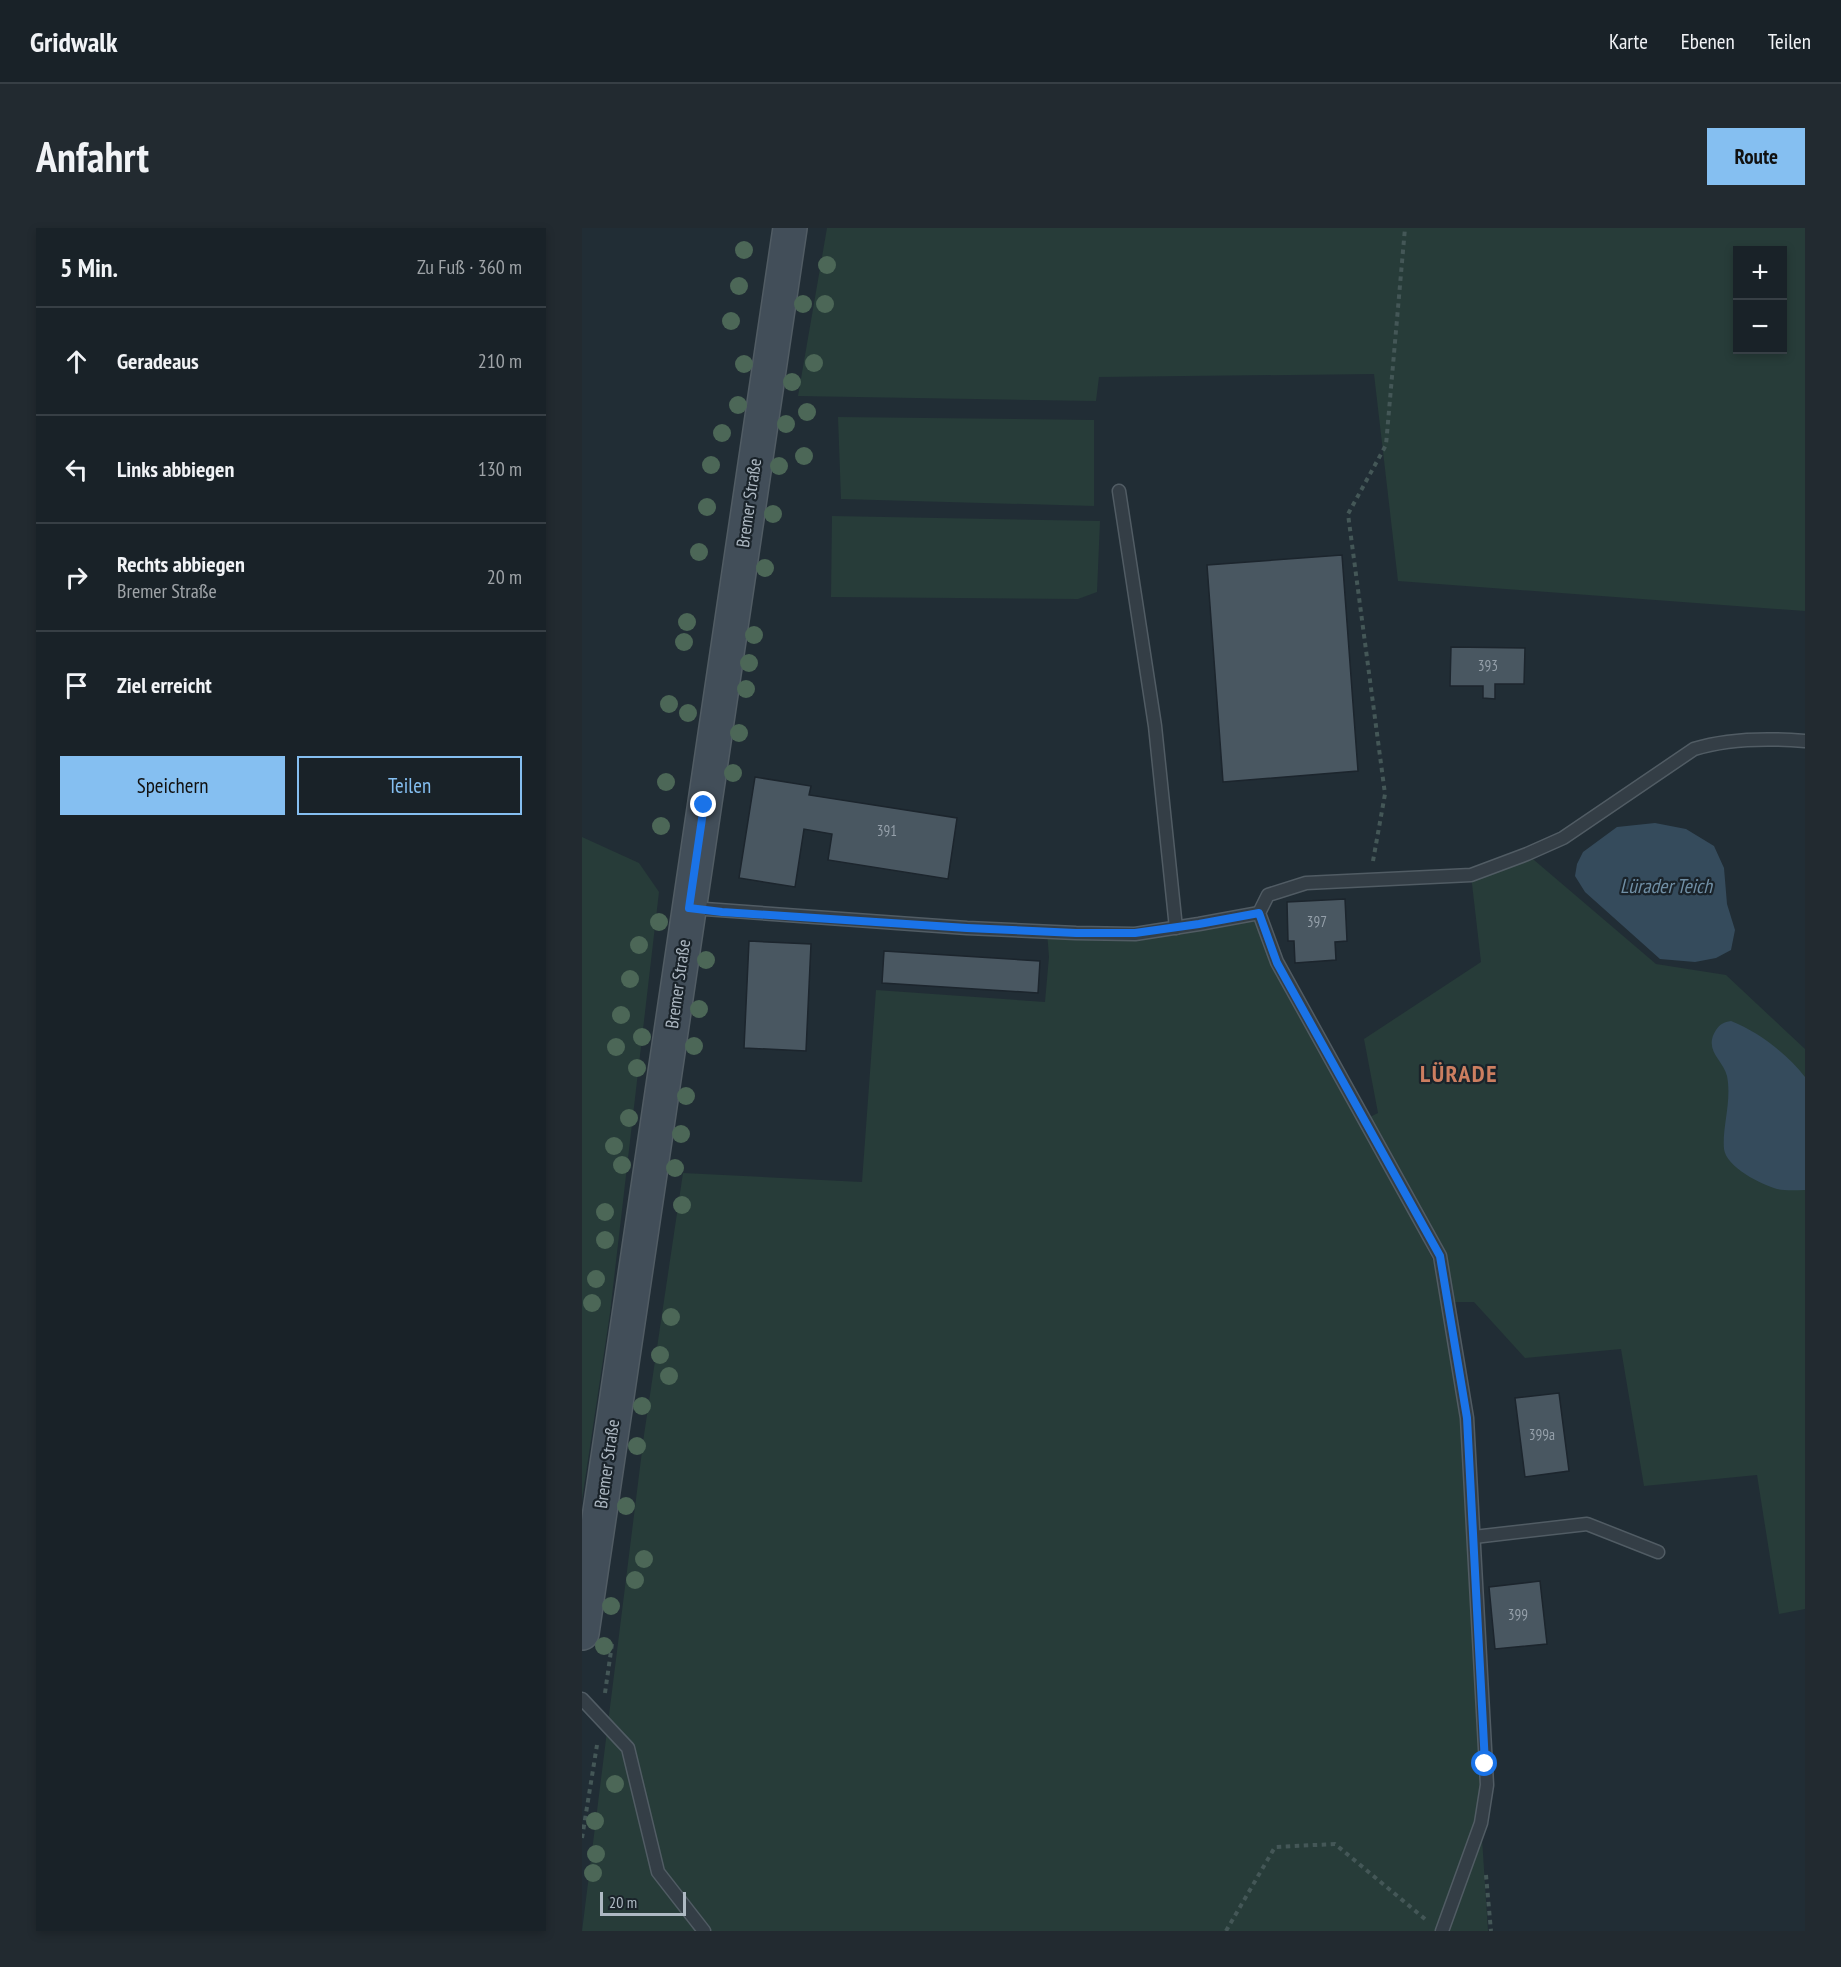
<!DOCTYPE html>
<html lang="de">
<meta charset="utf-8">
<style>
:root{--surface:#192228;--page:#222a30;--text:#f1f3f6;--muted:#9fa4a8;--line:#373f45;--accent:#85bff1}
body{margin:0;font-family:"PT Sans Narrow",sans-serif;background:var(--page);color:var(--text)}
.controls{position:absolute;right:18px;top:18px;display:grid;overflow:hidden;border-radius:0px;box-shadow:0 3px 9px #0003}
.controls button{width:54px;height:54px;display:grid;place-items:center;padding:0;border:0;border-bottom:2px solid var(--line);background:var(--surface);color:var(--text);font:30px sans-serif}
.scale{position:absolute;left:18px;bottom:15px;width:86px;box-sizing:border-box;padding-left:6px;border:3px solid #aeb9c3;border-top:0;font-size:16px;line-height:21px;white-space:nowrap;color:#aeb9c3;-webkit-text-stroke:4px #1a232a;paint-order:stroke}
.stop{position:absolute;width:18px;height:18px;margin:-14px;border:4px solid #1a73e8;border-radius:50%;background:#fff}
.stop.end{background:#1a73e8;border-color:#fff;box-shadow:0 2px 6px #0008}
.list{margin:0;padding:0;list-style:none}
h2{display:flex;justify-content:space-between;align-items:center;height:78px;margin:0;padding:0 24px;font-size:26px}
h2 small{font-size:20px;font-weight:400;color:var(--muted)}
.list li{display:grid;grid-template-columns:39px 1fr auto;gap:18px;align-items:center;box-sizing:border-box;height:108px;padding:0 24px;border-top:2px solid var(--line)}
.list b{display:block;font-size:22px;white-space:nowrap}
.list p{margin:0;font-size:20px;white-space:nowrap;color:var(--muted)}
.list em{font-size:20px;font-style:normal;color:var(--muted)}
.actions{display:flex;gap:12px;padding:18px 24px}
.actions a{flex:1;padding:14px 0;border:2px solid var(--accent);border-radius:0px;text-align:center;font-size:21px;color:var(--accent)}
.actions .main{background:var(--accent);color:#111}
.icon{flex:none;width:33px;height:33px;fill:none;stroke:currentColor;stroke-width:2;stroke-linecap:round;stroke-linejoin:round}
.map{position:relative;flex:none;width:1223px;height:1703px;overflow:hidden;border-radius:0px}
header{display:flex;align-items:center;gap:36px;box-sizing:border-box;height:84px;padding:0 30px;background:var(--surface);border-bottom:2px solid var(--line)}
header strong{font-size:28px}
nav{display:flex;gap:33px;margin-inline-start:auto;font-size:21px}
.intro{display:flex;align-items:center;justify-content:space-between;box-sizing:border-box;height:144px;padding:0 36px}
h1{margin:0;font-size:42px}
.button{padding:15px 27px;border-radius:0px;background:var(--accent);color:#111;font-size:21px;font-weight:700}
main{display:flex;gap:36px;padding:0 36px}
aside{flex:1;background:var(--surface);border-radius:0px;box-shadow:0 3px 9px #0003}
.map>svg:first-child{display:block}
</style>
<header>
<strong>Gridwalk</strong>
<nav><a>Karte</a><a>Ebenen</a><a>Teilen</a></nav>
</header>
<div class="intro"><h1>Anfahrt</h1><a class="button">Route</a></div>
<main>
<aside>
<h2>5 Min.<small>Zu Fuß · 360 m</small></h2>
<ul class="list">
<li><svg class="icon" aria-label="ahead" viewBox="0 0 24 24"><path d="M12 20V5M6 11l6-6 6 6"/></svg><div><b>Geradeaus</b></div><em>210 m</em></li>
<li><svg class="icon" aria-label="left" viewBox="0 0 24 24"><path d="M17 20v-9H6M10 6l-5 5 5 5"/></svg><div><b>Links abbiegen</b></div><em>130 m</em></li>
<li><svg class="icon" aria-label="right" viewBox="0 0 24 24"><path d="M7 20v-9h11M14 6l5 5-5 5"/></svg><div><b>Rechts abbiegen</b><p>Bremer Straße</p></div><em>20 m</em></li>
<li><svg class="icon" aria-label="arrive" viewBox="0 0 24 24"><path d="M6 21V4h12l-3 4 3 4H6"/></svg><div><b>Ziel erreicht</b></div></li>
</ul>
<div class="actions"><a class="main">Speichern</a><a>Teilen</a></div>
</aside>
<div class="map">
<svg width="1223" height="1703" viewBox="0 0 1223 1703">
<rect width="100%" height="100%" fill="#212d35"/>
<!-- green -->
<g fill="#273c39" fill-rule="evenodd">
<path d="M 245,0 L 1223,0 L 1223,383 L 816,353 L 792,146 L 517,149 L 514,173 L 216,168 ZM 1156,22 L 1200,22 L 1200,122 L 1156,122 Z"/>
<polygon points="256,189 512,192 512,278 259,271"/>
<polygon points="250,288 518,293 515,364 496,371 249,369"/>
<polygon points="0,609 57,635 77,664 28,1085 0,1272"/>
<polygon points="945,626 1074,736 1144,747 1223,821 1223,1381 1197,1386 1175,1247 1062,1258 1039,1121 943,1130 892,1074 866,1074 885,1190 898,1434 899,1595 906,1703 0,1703 62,1207 101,945 280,954 294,762 463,774 467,729 465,704 553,706 677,685 862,1054 858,1028 782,892 796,885 782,811 899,734 889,647"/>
</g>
<!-- water -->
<g fill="#354b5c">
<polygon points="1073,595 1104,601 1132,618 1142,640 1145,676 1153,702 1149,722 1134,730 1113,734 1078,731 1003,664 993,648 995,636 1001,624 1035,599"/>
<path d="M 1149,793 C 1177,804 1205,826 1223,849 L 1223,962 C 1214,962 1204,963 1195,961 C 1180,957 1144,939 1142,921 C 1140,899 1150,873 1145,848 C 1141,832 1121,822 1134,802 C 1138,796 1142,794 1149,793 Z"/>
</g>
<!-- building -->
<g fill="#495761" stroke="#1c252d" stroke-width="1.5">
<polygon points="760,327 776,543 641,554 625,337"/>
<polygon points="869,419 943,420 942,456 913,456 913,471 901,470 901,458 868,458"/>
<polygon points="173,549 229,558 227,567 375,590 366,651 246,632 250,606 222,601 213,659 157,650"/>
<polygon points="763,671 765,713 753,714 754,732 713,735 712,713 706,713 705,674"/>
<polygon points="167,713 229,716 224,823 162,820"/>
<polygon points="302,723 458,733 456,765 300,755"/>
<polygon points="977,1165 987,1243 943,1249 933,1170"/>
<polygon points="958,1353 965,1416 913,1421 907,1359"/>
</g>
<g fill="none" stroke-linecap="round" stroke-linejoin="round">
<defs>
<g id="lane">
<polyline points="537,263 573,498 594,700"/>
<polyline points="109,680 385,700 494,705 553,706 617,696 677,685"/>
<polyline points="892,1309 1005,1296 1076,1324"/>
<polyline points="0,1471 46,1520 76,1644 122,1703"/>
<path d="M 860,1703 L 899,1595 L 905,1557 L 885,1190 L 858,1028 L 695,734 L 677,685 L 686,667 L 724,655 L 889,647 L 945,626 L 981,610 L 1112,521 C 1147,510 1186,510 1223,513"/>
</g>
<polyline id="secondary" points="0,1405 208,0"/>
</defs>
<!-- lane casing -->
<use href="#lane" stroke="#515c64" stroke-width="15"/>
<!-- secondary casing -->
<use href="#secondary" stroke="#515c64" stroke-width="36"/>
<!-- path -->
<g stroke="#445757" stroke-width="4" stroke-dasharray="4.5 4.5" stroke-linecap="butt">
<polyline points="791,633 803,566 766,286 804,217 823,0"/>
<polyline points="23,1465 30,1416"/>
<polyline points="0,1610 15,1517"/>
<polyline points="904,1647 909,1703"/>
<polyline points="644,1703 693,1619 753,1616 843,1691"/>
</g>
<!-- lane -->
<use href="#lane" stroke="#343e46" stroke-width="12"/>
<!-- secondary -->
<use href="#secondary" stroke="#424e59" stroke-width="33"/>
</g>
<!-- trees -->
<g fill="#4c6757">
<circle cx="162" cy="22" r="9"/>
<circle cx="245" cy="37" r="9"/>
<circle cx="157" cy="58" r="9"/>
<circle cx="221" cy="76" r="9"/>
<circle cx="243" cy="76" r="9"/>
<circle cx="149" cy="93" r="9"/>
<circle cx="232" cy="135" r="9"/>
<circle cx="162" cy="136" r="9"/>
<circle cx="210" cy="154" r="9"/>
<circle cx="156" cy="177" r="9"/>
<circle cx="225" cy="184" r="9"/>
<circle cx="204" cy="196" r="9"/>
<circle cx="140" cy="205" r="9"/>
<circle cx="222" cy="228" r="9"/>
<circle cx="129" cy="237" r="9"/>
<circle cx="197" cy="238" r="9"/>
<circle cx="125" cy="279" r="9"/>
<circle cx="191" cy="286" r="9"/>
<circle cx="117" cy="324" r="9"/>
<circle cx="183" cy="340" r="9"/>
<circle cx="105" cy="394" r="9"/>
<circle cx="172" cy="407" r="9"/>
<circle cx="102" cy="414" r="9"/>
<circle cx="167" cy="435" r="9"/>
<circle cx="164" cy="461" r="9"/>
<circle cx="87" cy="476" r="9"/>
<circle cx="106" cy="485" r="9"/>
<circle cx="157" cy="505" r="9"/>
<circle cx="151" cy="545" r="9"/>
<circle cx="84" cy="554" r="9"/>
<circle cx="79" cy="598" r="9"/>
<circle cx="77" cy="694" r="9"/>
<circle cx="57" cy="717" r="9"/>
<circle cx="124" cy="732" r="9"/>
<circle cx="48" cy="751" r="9"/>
<circle cx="117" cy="781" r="9"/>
<circle cx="39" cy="787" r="9"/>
<circle cx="60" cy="809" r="9"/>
<circle cx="112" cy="818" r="9"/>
<circle cx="34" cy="819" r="9"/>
<circle cx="55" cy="840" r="9"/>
<circle cx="104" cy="868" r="9"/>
<circle cx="47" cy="890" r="9"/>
<circle cx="99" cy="906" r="9"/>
<circle cx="32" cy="918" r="9"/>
<circle cx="40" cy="937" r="9"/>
<circle cx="93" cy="940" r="9"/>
<circle cx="100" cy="977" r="9"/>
<circle cx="23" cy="984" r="9"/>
<circle cx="23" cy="1012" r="9"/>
<circle cx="14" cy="1051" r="9"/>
<circle cx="10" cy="1075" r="9"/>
<circle cx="89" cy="1089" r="9"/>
<circle cx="78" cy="1127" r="9"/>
<circle cx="87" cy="1148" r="9"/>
<circle cx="60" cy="1178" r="9"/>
<circle cx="55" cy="1218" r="9"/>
<circle cx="44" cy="1278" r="9"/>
<circle cx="62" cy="1331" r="9"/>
<circle cx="53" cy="1352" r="9"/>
<circle cx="29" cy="1378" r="9"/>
<circle cx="22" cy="1418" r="9"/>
<circle cx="33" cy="1556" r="9"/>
<circle cx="13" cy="1593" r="9"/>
<circle cx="14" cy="1626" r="9"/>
<circle cx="11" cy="1645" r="9"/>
</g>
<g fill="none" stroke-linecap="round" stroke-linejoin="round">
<!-- route -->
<polyline stroke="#1a73e8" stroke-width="8" points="122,577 107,680 140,684 385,700 494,705 553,705 617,696 677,685 695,735 858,1028 885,1190 903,1536"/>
</g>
<g text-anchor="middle" stroke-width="4.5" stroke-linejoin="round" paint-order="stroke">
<!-- number labels -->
<g font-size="15" fill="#95a0aa">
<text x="906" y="443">393</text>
<text x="305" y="608">391</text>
<text x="735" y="699">397</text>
<text x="960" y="1212">399a</text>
<text x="936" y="1392">399</text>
</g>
<!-- street labels -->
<g font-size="18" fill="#aeb9c3" stroke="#1a232a">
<text transform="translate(167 275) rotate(-82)" y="6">Bremer Straße</text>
<text transform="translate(96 756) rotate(-82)" y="6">Bremer Straße</text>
<text transform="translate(25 1236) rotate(-82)" y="6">Bremer Straße</text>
</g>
<!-- water labels -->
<g font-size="20" font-style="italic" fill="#708fa5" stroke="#1a232a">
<text x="1084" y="665">Lürader Teich</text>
</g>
<!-- district labels -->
<g font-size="24" font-weight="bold" letter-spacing="1.5" fill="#cc7e60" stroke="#1a232a">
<text x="877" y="854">LÜRADE</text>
</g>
</g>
</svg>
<div class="controls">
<button>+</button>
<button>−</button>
</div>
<div class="scale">20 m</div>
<div class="stop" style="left:903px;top:1536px"></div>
<div class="stop end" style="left:122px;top:577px"></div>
</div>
</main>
